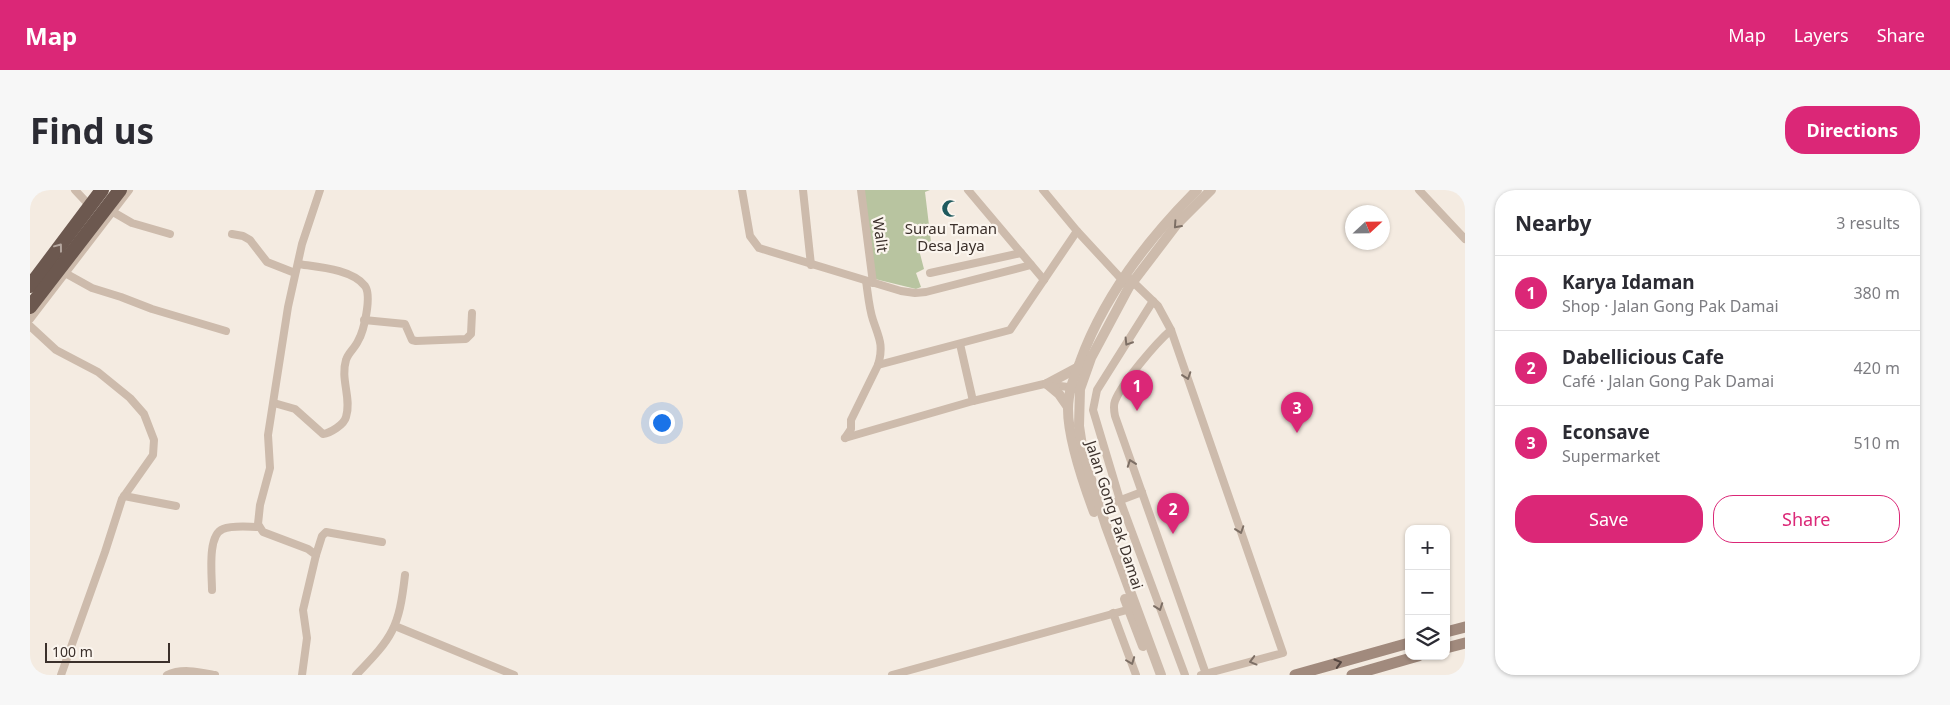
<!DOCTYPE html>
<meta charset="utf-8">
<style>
:root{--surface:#fff;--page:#f7f7f7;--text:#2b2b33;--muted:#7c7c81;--line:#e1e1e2;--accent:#db2777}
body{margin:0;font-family:"Noto Sans",sans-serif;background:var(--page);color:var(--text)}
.controls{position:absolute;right:15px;bottom:15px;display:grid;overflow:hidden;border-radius:10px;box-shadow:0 1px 4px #0004}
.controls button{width:45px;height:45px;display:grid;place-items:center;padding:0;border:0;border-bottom:1px solid var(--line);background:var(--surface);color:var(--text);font:25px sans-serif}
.compass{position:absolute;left:1315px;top:15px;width:45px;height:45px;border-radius:50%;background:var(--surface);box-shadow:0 1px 4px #0004;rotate:68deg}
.scale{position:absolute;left:15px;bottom:12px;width:125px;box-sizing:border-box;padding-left:5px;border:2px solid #3b302b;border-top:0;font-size:14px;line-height:18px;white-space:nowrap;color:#3b302b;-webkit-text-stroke:4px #fbf5ee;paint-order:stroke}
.you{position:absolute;left:631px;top:232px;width:18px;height:18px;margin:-12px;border:4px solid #fff;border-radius:50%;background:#1a73e8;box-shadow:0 0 0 8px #1a73e833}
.badge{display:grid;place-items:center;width:32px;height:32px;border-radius:50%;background:var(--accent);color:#fff;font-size:16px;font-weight:700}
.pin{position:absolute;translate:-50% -41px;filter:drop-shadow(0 1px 2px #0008)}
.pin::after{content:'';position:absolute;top:26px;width:18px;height:15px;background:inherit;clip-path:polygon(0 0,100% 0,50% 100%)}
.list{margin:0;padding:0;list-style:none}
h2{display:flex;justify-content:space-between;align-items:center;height:65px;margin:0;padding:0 20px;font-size:21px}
h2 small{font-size:16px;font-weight:400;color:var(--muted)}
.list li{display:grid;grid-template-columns:32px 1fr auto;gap:15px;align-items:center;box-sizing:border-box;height:75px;padding:0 20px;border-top:1px solid var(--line)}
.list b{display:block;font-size:19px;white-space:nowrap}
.list p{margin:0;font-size:16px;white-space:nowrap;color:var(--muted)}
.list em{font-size:16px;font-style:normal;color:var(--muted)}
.actions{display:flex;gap:10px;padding:15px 20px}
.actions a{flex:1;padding:11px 0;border:1px solid var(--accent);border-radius:20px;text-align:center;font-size:18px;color:var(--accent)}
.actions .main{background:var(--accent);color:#fff}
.icon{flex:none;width:28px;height:28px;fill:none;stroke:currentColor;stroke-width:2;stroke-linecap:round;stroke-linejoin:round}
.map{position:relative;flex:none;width:1435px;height:485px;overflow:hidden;border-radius:20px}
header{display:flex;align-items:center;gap:30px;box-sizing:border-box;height:70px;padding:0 25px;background:var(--accent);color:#fff}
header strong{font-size:24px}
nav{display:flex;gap:28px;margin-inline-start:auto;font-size:18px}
.intro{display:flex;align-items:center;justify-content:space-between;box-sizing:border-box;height:120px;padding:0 30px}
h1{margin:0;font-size:35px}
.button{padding:12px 22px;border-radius:20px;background:var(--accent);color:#fff;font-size:18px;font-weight:700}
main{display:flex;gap:30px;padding:0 30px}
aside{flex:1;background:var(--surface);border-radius:20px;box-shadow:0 1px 4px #0004}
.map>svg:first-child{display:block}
</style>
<header>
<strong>Map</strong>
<nav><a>Map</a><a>Layers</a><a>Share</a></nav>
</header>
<div class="intro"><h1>Find us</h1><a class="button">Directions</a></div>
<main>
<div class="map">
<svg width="1435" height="485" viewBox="0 0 1435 485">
<rect width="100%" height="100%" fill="#f4ebe1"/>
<!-- green -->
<polygon fill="#b8c4a0" points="834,0 900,0 895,2 901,52 888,56 894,79 886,83 891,97 886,99 845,89"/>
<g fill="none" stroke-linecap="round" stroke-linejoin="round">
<!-- minor -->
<g stroke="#cdbbac" stroke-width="8">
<polyline points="45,0 60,16"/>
<polyline points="712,0 720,46 729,58 871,101 885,103 896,102 1001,75"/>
<polyline points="773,0 781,75"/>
<polyline points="831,0 843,93"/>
<polyline points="938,0 1014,90"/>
<polyline points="1013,0 1047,41 1096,94"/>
<polyline points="1389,0 1435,49"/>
<polyline points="83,22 102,33 140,44"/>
<polyline points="202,44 213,46 220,50 237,72 265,83"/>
<polyline points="35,83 62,98 91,107 122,119 196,141"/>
<polyline points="900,83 991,63"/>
<polyline points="1100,89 1128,116 1141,140 1253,463 1171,485"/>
<polyline points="1123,111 1067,200 1063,220 1090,310 1155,485"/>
<polyline points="0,129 99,0"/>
<polyline points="334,130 375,134 382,150 386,151 436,149 441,144 442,123"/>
<polyline points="0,136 26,160 68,182 100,208 114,224 124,250 123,265 92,309 75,362 31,485"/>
<path d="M 1141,140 C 1126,153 1092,193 1085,211 C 1083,216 1084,221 1085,226 L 1176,484"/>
<polyline points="930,154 943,211"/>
<polyline points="848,175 980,140 1047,41"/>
<path d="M 244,213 L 265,219 L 293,244 C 300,243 314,235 316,227 C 322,209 310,189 316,170 C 318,163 325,158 328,151 C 334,141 342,106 335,96 C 322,79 287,77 268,74"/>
<polyline points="815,248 943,211 1014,194 1046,198"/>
<path d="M 815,248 L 821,239 L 821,230 L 848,175 C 854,155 849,148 843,130 C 839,118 838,104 836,91"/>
<polyline points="94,306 146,316"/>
<polyline points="1067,319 1112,302"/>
<polyline points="286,365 292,346 296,342 352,352"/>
<path d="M 182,400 C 182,385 177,345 193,339 C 203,335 218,337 229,337"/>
<polyline points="1083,423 1106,485"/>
<polyline points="365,436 484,485"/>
<path d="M 137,485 C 152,478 169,482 185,485"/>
<polyline points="272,485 277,448 273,420 286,365 278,359 233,342 228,334 230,315 240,278 238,245 258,117 272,54 290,0"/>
<path d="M 326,485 C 363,447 369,438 375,385"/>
<polyline points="862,485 1104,418"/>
</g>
<!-- tertiary -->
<g stroke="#cdbbac" stroke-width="10">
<polyline points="1017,194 1047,178"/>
<polyline points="1017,194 1029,204 1038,217"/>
<path d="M 1064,322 C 1054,295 1038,248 1038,219 C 1038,202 1044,187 1050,172 C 1073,108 1119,48 1167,0"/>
<polyline points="1095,409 1113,456"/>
<polyline points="1131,485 1076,336 1060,286 1052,256 1049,236 1050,199 1061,168 1099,97 1147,34 1181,0"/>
</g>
<!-- secondary -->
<g stroke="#a18a7d" stroke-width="11">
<polyline points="1416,442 1435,437"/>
<polyline points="1416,458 1435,453"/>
<polyline points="1265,485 1379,453"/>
<polyline points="1322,485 1388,466"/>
</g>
<!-- trunk -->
<g stroke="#6c584f" stroke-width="14">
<polyline points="0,96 72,0"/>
<polyline points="0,117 90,0"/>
</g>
</g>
<!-- one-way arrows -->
<defs><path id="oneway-chevron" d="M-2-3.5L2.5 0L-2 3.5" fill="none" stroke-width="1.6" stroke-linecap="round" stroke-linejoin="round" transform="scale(1.25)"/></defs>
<g stroke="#7d6f65">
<use href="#oneway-chevron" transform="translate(1147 35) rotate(132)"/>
<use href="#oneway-chevron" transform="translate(1098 152) rotate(122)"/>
<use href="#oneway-chevron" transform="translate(1157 186) rotate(71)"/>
<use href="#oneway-chevron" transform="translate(1101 273) rotate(-110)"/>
<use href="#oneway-chevron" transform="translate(1210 340) rotate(71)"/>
<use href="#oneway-chevron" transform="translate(1129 417) rotate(70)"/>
<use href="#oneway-chevron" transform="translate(1101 471) rotate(69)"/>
<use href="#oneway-chevron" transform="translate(1223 471) rotate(165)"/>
</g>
<use stroke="#b4a69e" href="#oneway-chevron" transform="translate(29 57) rotate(-53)"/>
<use stroke="#544640" href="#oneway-chevron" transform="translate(1308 473) rotate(-16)"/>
<!-- icons -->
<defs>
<symbol id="mosque-bare" viewBox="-9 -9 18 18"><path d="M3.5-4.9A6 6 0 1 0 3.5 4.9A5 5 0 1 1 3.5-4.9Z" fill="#1f5a5e" stroke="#fbf5ee" stroke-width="2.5" paint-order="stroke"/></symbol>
</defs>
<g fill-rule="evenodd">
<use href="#mosque-bare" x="908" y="6" width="25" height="25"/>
</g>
<g text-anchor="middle" stroke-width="4.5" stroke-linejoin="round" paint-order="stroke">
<!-- poi labels -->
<g font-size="15" fill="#3b302b" stroke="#fbf5ee">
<text x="921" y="44">Surau Taman<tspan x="921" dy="17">Desa Jaya</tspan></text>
</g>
<!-- street labels -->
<g font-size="15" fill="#3b302b" stroke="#fbf5ee">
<text transform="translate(850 45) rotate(82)" y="5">Walit</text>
<text transform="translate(1084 325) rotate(72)" y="5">Jalan Gong Pak Damai</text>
</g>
</g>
</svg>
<div class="controls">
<button>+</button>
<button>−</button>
<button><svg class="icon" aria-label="layers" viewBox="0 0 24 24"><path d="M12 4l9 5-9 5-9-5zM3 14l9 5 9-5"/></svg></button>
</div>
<svg class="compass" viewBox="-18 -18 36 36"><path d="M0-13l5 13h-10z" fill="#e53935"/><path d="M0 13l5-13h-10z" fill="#7c7c81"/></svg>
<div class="scale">100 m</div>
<div class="you"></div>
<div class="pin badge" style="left:1107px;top:221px">1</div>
<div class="pin badge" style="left:1143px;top:344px">2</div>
<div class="pin badge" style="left:1267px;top:243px">3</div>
</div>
<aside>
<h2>Nearby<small>3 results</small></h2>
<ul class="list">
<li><span class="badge">1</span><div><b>Karya Idaman</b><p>Shop · Jalan Gong Pak Damai</p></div><em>380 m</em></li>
<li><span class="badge">2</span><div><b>Dabellicious Cafe</b><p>Café · Jalan Gong Pak Damai</p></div><em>420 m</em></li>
<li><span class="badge">3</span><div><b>Econsave</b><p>Supermarket</p></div><em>510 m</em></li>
</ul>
<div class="actions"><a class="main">Save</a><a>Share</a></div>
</aside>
</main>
